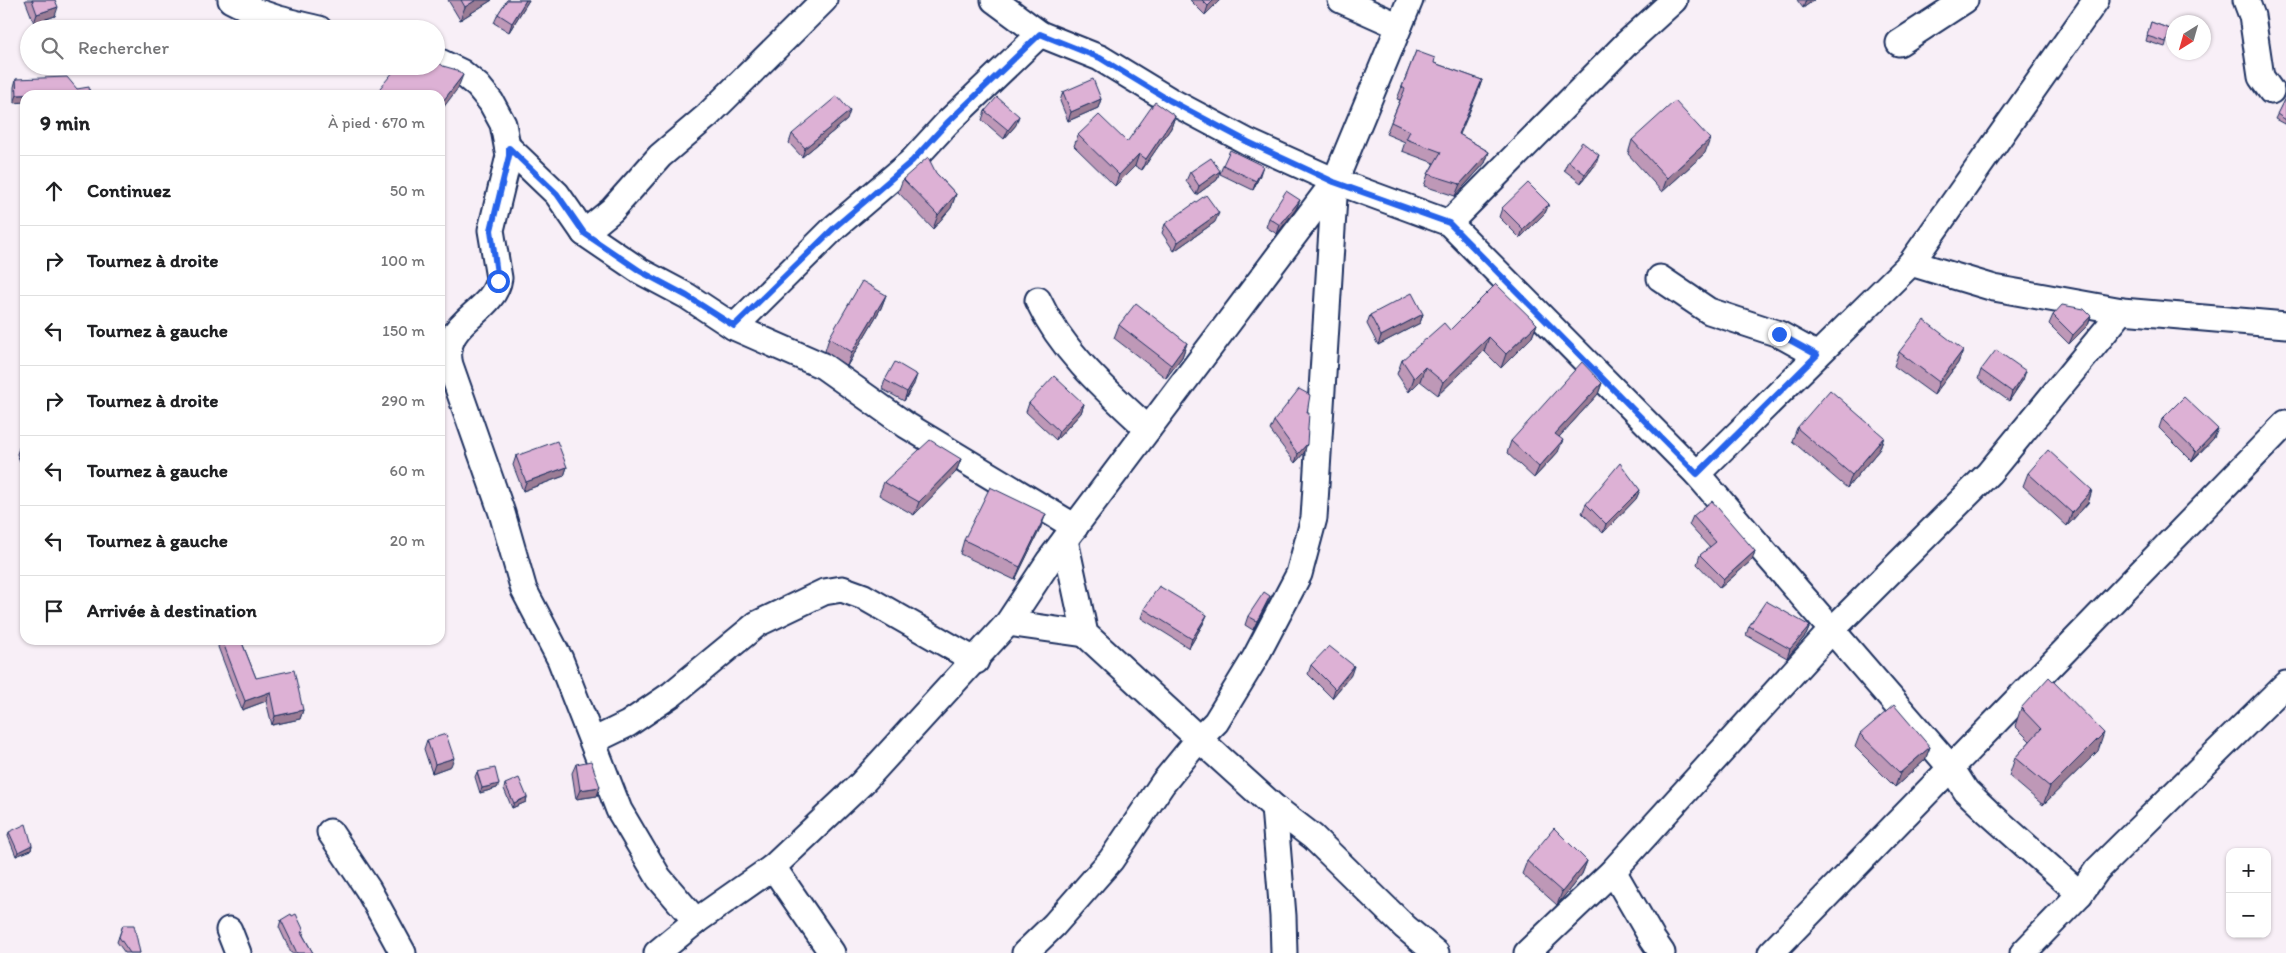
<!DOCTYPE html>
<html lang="fr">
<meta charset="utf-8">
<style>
:root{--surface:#fff;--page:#f6f6f6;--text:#202124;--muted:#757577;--line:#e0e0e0}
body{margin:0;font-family:Itim,sans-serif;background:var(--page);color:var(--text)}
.controls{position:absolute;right:15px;bottom:15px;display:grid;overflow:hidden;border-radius:10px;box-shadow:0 1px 4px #0004}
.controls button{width:45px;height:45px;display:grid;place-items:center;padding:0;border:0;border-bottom:1px solid var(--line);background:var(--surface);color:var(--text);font:25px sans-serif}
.compass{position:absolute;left:2166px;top:15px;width:45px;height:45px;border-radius:50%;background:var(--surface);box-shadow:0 1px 4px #0004;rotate:217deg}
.stop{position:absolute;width:15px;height:15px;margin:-11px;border:4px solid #2563eb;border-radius:50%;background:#fff}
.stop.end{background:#2563eb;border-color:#fff;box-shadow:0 1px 5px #0008}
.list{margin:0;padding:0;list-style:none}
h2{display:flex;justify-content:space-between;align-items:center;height:65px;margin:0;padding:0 20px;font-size:21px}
h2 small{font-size:16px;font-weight:400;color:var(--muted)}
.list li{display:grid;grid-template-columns:32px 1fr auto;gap:15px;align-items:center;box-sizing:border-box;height:70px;padding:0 20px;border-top:1px solid var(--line)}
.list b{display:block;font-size:19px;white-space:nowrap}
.list em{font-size:16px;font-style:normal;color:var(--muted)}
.icon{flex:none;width:28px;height:28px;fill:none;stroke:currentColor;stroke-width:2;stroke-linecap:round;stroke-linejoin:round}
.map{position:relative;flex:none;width:2286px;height:953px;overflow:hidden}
.search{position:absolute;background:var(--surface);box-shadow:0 1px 4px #0004;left:20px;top:20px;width:425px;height:55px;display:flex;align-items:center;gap:12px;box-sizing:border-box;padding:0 18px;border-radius:28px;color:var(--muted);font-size:19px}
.panel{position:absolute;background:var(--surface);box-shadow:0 1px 4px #0004;left:20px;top:90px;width:425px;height:555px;border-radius:15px}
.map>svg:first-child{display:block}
</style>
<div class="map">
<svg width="2286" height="953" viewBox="0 0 2286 953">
<rect width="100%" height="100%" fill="#f8eff7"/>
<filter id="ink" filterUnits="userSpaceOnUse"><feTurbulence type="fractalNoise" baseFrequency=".02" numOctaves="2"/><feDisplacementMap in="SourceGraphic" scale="10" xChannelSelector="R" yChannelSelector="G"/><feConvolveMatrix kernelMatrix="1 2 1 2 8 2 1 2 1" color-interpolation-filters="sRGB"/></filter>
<g filter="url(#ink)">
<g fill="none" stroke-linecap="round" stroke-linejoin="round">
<defs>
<g id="minor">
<path d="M 231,0 C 259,15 289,22 319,29"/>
<polyline points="994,0 1040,34 1100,58 1169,100 1248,142 1335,181 1314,518 1299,574 1255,658 1216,722 1199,739 1163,783 1111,860 1054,925 1025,953"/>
<polyline points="1341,0 1399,26"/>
<polyline points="2246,0 2252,16 2261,77 2271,91"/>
<polyline points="1899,43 1965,0"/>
<path d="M 436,60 L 461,72 L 478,86 L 491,102 L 503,124 L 509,156 L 491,230 L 499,278 C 494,314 439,321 450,365 L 502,513 L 524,590 L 560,659 L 619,810 L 659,878 L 696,921"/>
<polyline points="509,148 557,194 584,233 640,271 687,296 734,327 835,227 912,161 947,123 1040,34"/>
<polyline points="1335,181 1449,223 1697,474 1952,769 1966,791 1988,812 2080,894"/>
<polyline points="1449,223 1626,44 1674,0"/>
<polyline points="584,233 612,210 660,156 707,116 824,0"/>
<polyline points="1911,263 1994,288 2122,311 2286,325"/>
<polyline points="1660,278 1709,311 1779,334 1817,355"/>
<path d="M 1038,300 C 1062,352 1107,391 1148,429"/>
<polyline points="734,327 823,366 906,425 1075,527"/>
<polyline points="1697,474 1911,263 2096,0"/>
<polyline points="1065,540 1085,634 1199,739 1274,807 1313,837 1405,927 1436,953"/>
<polyline points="1008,623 1085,634"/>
<polyline points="593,741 628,724 672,694 757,624 824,592 842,589 864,597 976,661"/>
<polyline points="1274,807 1283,916 1284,953"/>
<polyline points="330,832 368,889 403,953"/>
<polyline points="773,867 832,953"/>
<polyline points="1613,871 1653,940 1662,953"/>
<polyline points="229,930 238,953"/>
<polyline points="657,953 696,921 773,867 862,783 1008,623 1049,561 1335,181 1410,0"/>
<polyline points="1527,953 1613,871 1831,631 1989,473 2122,311"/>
<polyline points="1771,953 2286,423"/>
<polyline points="2023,953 2080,894 2097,870 2286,684"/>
</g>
</defs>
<!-- minor casing -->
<use href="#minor" stroke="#1b2f5e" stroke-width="29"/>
<!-- minor -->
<use href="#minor" stroke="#fff" stroke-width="25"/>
</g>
<!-- wall -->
<g fill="#be98b7" stroke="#1b2f5e">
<polygon points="25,0 55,0 55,16 34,23"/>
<polygon points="448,0 492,0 460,20"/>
<polygon points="507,0 529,0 509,32 494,23 498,14"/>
<polygon points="1190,0 1220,0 1205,15"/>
<polygon points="1797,0 1814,0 1803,8"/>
<polygon points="2151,22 2170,29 2165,47 2146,41"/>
<polygon points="1416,51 1434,63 1482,80 1459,134 1489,152 1485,163 1455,196 1424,186 1428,174 1434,163 1402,151 1405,142 1386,134 1400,100 1397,99"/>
<polygon points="16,79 77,89 90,95 25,95 14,103 14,87"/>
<polygon points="1063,92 1101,99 1098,108 1068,121 1060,101"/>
<polygon points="2286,96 2286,125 2275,119"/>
<polygon points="985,111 1016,125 1004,139 982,120"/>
<polygon points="1175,116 1171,128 1142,170 1135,166 1115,186 1074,146 1078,135 1127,142"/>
<polygon points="847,120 802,157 789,143 792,134"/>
<polygon points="1632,140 1705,153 1662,192 1628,154"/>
<polygon points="1568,161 1596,164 1581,183 1564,170"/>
<polygon points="1223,165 1260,175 1253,190 1220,174"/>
<polygon points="1190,172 1217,180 1196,195 1186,181"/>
<polygon points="936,173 956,194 951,208 933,229 898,192 903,179"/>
<polygon points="1300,200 1296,209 1277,234 1266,227 1269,218"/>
<polygon points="1549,204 1545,213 1520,238 1499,217 1502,208"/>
<polygon points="1215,222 1174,251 1162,233 1165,224"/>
<polygon points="886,295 881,308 847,366 825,351 829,338"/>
<polygon points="1423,314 1420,323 1378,345 1367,324 1370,315"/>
<polygon points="2053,315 2088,325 2069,344 2049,324"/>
<polygon points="1537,324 1532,337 1501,368 1484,351 1438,395 1420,381 1409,392 1397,374 1402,360 1450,330"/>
<polygon points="1119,325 1187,343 1182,357 1166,378 1114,338"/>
<polygon points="1963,350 1958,363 1934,395 1894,366 1899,352"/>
<polygon points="1981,370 2023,380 2009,401 1978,379"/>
<polygon points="885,380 914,384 904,401 882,389"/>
<polygon points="1602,383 1598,394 1559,437 1558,452 1534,478 1507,453 1511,441"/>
<polygon points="1029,403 1084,404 1081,413 1056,440 1026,412"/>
<polygon points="1307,413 1304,453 1295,463 1270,430 1274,421"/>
<polygon points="2162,419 2214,438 2192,461 2159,428"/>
<polygon points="1797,428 1884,437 1879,450 1847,488 1792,441"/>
<polygon points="25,444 25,473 17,454 20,445"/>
<polygon points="516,456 567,467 564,476 523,491 513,465"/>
<polygon points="961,459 956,472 914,515 879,495 884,482"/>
<polygon points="2028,473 2092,490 2088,503 2067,526 2023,486"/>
<polygon points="1640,490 1636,499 1603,533 1582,513 1586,504"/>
<polygon points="1693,516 1755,551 1752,560 1720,588 1697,564 1700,555 1710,548 1689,525"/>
<polygon points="1041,527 1015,580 960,554 964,540"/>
<polygon points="1270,596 1266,605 1253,630 1245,625 1248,616"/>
<polygon points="1144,609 1207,615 1203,624 1189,648 1141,618"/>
<polygon points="1749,626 1810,626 1806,635 1787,658 1746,635"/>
<polygon points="220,640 241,640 256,678 303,710 300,719 272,725 266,701 242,710 218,647"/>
<polygon points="1311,665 1351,675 1332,698 1308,674"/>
<polygon points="2021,708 2098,751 2043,805 2009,776 2015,758 2030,741 2015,726"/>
<polygon points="1860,734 1930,747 1925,760 1895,787 1855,747"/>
<polygon points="427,740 451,766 432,773 424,749"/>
<polygon points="576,764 597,796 576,799 572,773"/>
<polygon points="477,772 499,784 497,788 480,793 475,777"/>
<polygon points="505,784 527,797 526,802 512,808 504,789"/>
<polygon points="9,832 32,845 31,850 16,856 8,836"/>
<polygon points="1527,861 1587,861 1582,874 1557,905 1522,874"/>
<polygon points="281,920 304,931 303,935 313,953 291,953 279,927"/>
<polygon points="123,925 140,953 125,953 117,942"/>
</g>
<!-- shaded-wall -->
<g fill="#9b7c95" stroke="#1b2f5e">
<polygon points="476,0 492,0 460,20 465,7"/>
<polygon points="526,0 529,0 509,32 512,23"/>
<polygon points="1214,0 1220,0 1205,15 1208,6"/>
<polygon points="1806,0 1814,0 1803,8"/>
<polygon points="58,7 55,16 34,23 37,14"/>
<polygon points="463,75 458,88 440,112 440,105"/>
<polygon points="1482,80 1478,92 1455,146 1459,134"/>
<polygon points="71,93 70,95 25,95 25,102 14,103 17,95"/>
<polygon points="1101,99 1098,108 1068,121 1071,112"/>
<polygon points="850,111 847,120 802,157 805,148"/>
<polygon points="1019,116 1016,125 1004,139 1008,130"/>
<polygon points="1175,116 1171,128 1142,170 1146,159"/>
<polygon points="1710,139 1705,153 1662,192 1667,178"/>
<polygon points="1489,152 1485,163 1455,196 1460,184"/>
<polygon points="1139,154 1135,166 1115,186 1119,175"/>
<polygon points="1599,155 1596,164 1581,183 1585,174"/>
<polygon points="1263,166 1260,175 1253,190 1256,181"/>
<polygon points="1220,171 1217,180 1196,195 1199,186"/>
<polygon points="956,194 951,208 933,229 938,215"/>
<polygon points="1300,200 1296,209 1277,234 1280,225"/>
<polygon points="1549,204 1545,213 1520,238 1523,229"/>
<polygon points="1219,213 1215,222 1174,251 1178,242"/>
<polygon points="886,295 881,308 847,366 852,352"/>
<polygon points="1423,314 1420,323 1378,345 1381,336"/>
<polygon points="2091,316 2088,325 2069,344 2073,335"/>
<polygon points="1537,324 1532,337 1501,368 1506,354"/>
<polygon points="1489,337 1484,351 1438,395 1443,382"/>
<polygon points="1187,343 1182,357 1166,378 1171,365"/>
<polygon points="1963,350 1958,363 1934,395 1939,382"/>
<polygon points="1425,367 1420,381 1409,392 1414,378"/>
<polygon points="2026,371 2023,380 2009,401 2012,392"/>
<polygon points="917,375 914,384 904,401 907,392"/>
<polygon points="1602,383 1598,394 1551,446 1555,434"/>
<polygon points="1084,404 1081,413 1056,440 1059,431"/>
<polygon points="2218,429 2214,438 2192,461 2196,452"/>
<polygon points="1884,437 1879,450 1847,488 1852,475"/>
<polygon points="1563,440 1558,452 1534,478 1539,467"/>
<polygon points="1307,444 1304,453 1295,463 1298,454"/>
<polygon points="961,459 956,472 914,515 919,502"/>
<polygon points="567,467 564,476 523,491 526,482"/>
<polygon points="1640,490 1636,499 1603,533 1606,524"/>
<polygon points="2092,490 2088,503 2067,526 2072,513"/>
<polygon points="1046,514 1041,527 1015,580 1020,567"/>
<polygon points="1755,551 1752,560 1720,588 1724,579"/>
<polygon points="1270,596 1266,605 1253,630 1257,621"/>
<polygon points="1207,615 1203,624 1189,648 1192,639"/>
<polygon points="1810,626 1806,635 1787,658 1790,649"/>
<polygon points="1354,666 1351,675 1332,698 1335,689"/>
<polygon points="270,692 266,701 242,710 245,701"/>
<polygon points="303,710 300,719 272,725 275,716"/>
<polygon points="2104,733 2098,751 2043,805 2050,787"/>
<polygon points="1930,747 1925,760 1895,787 1900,773"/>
<polygon points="454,758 451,766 432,773 435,764"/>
<polygon points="499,784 497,788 480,793 482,788"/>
<polygon points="600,787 597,796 576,799 580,790"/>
<polygon points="527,797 526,802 512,808 514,803"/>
<polygon points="32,845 31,850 16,856 18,852"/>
<polygon points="1587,861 1582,874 1557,905 1562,892"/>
</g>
<!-- building -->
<g fill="#ddb1d5" stroke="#1b2f5e">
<polygon points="32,0 55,0 58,7 37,14"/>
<polygon points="461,0 476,0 465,7"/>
<polygon points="507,0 526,0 512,23 498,14"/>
<polygon points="1202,0 1214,0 1208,6"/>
<polygon points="2151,22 2170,29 2166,42 2147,36"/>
<polygon points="1416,51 1435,58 1434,63 1482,80 1459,134 1489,152 1460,184 1428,174 1441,152 1406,139 1410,131 1391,122 1405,89 1402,87"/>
<polygon points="436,60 443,66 457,70 463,75 440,105 440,95 379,95 376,93 398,66 436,66"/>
<polygon points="67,77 77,89 89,87 90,95 71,95 71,93 17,95 16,79"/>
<polygon points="1093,79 1101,99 1071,112 1063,92"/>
<polygon points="837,96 850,111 805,148 792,134"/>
<polygon points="2286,96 2286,120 2277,114"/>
<polygon points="997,97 1019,116 1008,130 985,111"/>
<polygon points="1675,101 1710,139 1667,178 1632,140"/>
<polygon points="1155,102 1175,116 1146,159 1139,154 1119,175 1078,135 1099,115 1127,142"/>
<polygon points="1582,142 1599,155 1585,174 1568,161"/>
<polygon points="1230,150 1263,166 1256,181 1223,165"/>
<polygon points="928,157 936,173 956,194 938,215 903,179"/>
<polygon points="1211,158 1220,171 1199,186 1190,172"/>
<polygon points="1528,183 1549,204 1523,229 1502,208"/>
<polygon points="1286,191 1300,200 1280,225 1269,218"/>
<polygon points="1206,195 1219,213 1178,242 1165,224"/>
<polygon points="862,281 886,295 852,352 829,338"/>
<polygon points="1496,284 1537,324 1506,354 1489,337 1443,382 1425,367 1414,378 1402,360 1444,323 1450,330"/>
<polygon points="1412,293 1423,314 1381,336 1370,315"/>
<polygon points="1136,303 1187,343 1171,365 1119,325"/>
<polygon points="2062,305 2084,309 2091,316 2073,335 2053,315"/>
<polygon points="1924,320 1963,350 1939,382 1899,352"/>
<polygon points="1996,350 2026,371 2012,392 1981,370"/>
<polygon points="895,362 917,375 907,392 885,380"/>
<polygon points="1582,362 1602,383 1555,434 1563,440 1539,467 1511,441"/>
<polygon points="1054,376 1084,404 1059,431 1029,403"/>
<polygon points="1299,389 1310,395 1307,413 1309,413 1307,444 1298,454 1274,421"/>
<polygon points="1830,390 1884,437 1852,475 1797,428"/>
<polygon points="2184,397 2218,429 2196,452 2162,419"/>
<polygon points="930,440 961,459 919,502 884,482"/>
<polygon points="557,441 567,467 526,482 516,456"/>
<polygon points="25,444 25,456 20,445"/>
<polygon points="2048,450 2092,490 2072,513 2028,473"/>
<polygon points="1620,463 1640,490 1606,524 1586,504"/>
<polygon points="990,487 1046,514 1020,567 964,540"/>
<polygon points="1712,501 1755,551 1724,579 1700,555 1716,542 1693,516"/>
<polygon points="1159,586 1207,615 1192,639 1144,609"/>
<polygon points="1264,592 1270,596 1257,621 1248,616"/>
<polygon points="1766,601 1810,626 1790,649 1749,626"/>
<polygon points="222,640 241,640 256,678 294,670 303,710 275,716 270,692 245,701"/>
<polygon points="1329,646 1354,666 1335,689 1311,665"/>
<polygon points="2049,677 2104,733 2050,787 2015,758 2041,729 2021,708"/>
<polygon points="1894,705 1930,747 1900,773 1860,734"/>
<polygon points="446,734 454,758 435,764 427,740"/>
<polygon points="591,761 600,787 580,790 576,764"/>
<polygon points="495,768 499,784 482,788 477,772"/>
<polygon points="519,778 527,797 514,803 505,784"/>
<polygon points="26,824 32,845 18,852 9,832"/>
<polygon points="1554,828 1587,861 1562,892 1527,861"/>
<polygon points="291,914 292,916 296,914 304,931 301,932 313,953 297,953 281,920"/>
<polygon points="123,925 134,925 140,953 130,953 119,937"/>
</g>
</g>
<g fill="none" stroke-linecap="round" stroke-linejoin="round" filter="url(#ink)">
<!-- route -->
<polyline stroke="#2563eb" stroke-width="6" points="498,281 491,230 509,156 509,148 557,194 584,233 640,271 687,296 734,326 835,227 912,161 947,123 1040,34 1100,58 1169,100 1248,142 1334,182 1449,223 1697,474 1817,355 1779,334"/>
</g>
</svg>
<div class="controls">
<button>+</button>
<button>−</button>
</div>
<svg class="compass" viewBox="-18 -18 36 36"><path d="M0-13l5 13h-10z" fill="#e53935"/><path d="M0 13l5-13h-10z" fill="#757577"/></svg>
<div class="stop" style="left:498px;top:281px"></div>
<div class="stop end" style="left:1779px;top:334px"></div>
<div class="search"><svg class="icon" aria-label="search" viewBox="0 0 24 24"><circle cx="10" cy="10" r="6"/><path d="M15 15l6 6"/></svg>Rechercher</div>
<section class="panel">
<h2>9 min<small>À pied · 670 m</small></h2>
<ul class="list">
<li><svg class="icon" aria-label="ahead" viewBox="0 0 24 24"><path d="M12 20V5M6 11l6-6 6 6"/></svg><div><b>Continuez</b></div><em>50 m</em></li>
<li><svg class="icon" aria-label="right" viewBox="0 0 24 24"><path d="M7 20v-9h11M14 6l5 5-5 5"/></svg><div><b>Tournez à droite</b></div><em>100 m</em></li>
<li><svg class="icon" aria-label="left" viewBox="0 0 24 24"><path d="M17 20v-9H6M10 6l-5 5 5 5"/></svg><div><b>Tournez à gauche</b></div><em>150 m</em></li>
<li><svg class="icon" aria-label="right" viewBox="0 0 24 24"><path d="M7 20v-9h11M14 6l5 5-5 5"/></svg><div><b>Tournez à droite</b></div><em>290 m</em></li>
<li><svg class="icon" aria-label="left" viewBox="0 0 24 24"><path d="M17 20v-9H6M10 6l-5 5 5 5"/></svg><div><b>Tournez à gauche</b></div><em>60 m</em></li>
<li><svg class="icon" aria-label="left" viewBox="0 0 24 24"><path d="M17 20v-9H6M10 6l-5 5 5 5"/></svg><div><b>Tournez à gauche</b></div><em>20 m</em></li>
<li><svg class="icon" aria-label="arrive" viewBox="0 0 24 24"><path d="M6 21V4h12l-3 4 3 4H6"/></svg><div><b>Arrivée à destination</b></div></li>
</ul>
</section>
</div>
